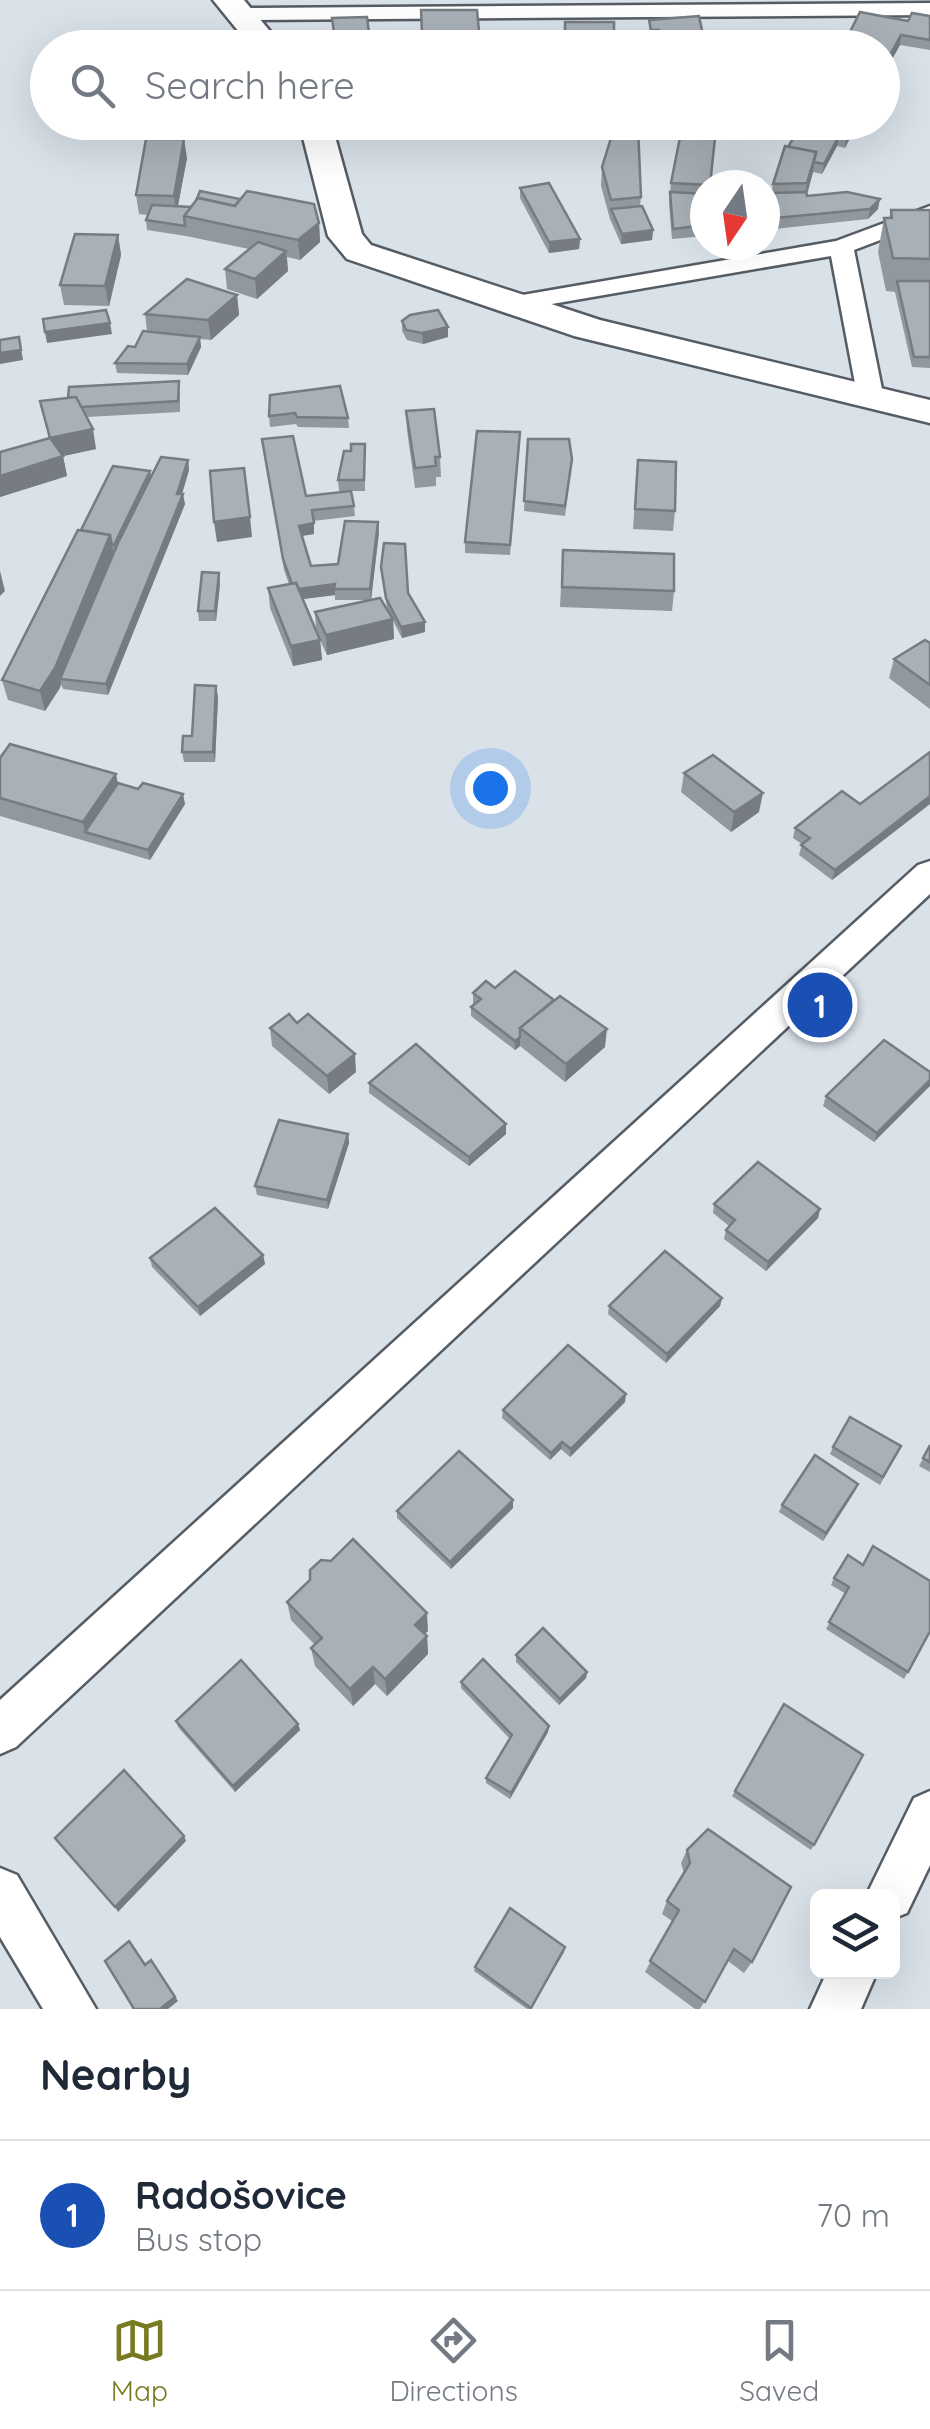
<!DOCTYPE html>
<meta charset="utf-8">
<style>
:root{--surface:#fff;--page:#f6f6f7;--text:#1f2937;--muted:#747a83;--line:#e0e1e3;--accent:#787a22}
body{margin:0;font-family:Quicksand,sans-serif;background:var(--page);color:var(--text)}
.controls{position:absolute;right:30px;bottom:30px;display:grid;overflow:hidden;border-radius:15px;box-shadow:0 10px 40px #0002}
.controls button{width:90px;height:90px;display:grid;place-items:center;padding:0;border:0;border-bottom:2px solid var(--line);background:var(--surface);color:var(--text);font:50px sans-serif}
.compass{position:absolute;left:690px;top:170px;width:90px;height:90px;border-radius:50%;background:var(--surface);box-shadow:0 10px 40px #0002;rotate:193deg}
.you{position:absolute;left:490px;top:788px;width:35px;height:35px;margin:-25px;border:8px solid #fff;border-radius:50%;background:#1a73e8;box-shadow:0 0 0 15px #1a73e833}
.badge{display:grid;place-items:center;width:65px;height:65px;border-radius:50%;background:var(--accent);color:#fff;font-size:32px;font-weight:700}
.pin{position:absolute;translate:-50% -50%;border:5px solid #fff;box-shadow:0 2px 10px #0006}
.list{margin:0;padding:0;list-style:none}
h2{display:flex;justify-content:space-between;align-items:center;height:130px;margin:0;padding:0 40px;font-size:42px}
h2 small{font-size:32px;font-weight:400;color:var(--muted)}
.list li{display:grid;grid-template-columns:65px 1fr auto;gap:30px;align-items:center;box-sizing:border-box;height:150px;padding:0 40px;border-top:2px solid var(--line)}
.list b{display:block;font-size:38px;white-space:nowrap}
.list p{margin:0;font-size:32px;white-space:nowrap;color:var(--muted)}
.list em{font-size:32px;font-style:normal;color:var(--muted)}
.icon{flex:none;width:55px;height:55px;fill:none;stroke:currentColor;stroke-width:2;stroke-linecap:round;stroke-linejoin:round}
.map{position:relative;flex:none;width:930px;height:2009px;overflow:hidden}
.search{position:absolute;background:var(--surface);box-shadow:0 10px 40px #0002;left:30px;right:30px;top:30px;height:110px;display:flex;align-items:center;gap:25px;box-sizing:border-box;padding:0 35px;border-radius:55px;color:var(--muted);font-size:38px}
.sheet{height:280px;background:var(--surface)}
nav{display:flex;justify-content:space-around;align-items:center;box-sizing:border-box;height:140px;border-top:2px solid var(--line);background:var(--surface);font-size:28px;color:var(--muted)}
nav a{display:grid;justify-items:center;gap:5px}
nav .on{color:var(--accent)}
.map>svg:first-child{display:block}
</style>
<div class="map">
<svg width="930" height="2009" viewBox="0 0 930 2009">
<rect width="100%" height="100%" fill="#d9e1e9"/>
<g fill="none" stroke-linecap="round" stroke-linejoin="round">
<defs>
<g id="street">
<polygon points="930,3 930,15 241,20 231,14 241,8"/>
<polygon points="930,206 930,221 854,250 883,394 870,402 857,394 831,256 511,311 499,304 511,297 836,241"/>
<polygon points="930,861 930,894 16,1747 0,1754 0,1700 918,865"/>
<polygon points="930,1791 930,1865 907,1913 892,1919 892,1896 866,1896 914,1798"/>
<polygon points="0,1868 17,1875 96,2009 43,2009 0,1937"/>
<polygon points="827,1972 877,1972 861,2009 810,2009"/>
</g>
<g id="secondary">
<polygon points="213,0 244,0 284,48 252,48"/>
<polygon points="299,122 331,122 362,234 371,245 600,320 930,400 930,423 574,336 347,259 328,236"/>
</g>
</defs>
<!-- street casing -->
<use href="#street" stroke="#555c63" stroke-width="5"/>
<!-- secondary casing -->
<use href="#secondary" stroke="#555c63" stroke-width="5"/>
<!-- street -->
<use href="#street" fill="#fff" fill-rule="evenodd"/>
<!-- secondary -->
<use href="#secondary" fill="#fff" fill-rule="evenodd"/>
</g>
<!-- wall -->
<g fill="#91989e" fill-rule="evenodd">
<polygon points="421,10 479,31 479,41 422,42"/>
<polygon points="930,16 930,50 900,45 882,77 908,21"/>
<polygon points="649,20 703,35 702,45 659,46 658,39 650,39"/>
<polygon points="565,22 614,22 613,48 565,48"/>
<polygon points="103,122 157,122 156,134 147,138 103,139 102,129"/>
<polygon points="410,122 444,122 444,130 411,130"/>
<polygon points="471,122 506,122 506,126 471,125"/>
<polygon points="674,122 716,122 716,125"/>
<polygon points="858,122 845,148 837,146 822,174 813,172 807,196 878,209 868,219 774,229 770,203 773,184 788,147 808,130"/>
<polygon points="187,158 178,206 319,223 320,242 300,260 287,257 288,271 257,299 227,289 225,269 249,249 186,236 147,230 146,220 148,215 139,214 136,195"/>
<polygon points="602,167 641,197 640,206 653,230 652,240 621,244 610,219 601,186"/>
<polygon points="671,183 705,185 705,236 672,239 669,203"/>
<polygon points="520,188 580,239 579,249 549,253 520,198"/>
<polygon points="891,210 930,210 930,368 912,367 895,292 886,291 878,252 884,218 889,218"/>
<polygon points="118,235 121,255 109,306 64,305 60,285"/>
<polygon points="237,295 239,315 211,340 200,339 201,347 188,375 117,373 115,363 135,347 147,331 145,314"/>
<polygon points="402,321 448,337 423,344 407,340 402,331"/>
<polygon points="340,386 348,418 349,428 298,427 296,424 270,427 269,416"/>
<polygon points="180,391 180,412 86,417 96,449 63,456 67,476 0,497 0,452 49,438 40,401"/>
<polygon points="406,411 440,457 441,477 436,477 436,486 415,488 407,430"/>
<polygon points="528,439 571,470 565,516 524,511"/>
<polygon points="520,443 510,555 465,553 465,542"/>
<polygon points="365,444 365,491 339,491 338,480 351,451"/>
<path d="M 264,450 L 306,496 L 354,506 L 355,516 L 313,521 L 314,534 L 302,536 L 311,566 L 338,564 L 378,522 L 379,532 L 371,600 L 387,608 L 381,567 L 408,593 L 425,632 L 402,638 L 393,621 L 394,639 L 327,655 L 320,640 L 322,660 L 293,666 L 270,608 L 268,588 L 289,584 L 284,570 ZM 335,595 L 335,600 L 370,600 L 315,612 L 316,631 L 303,599 Z"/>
<polygon points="188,460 189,470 182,494 185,504 108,695 63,689 61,684 45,711 8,700 2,680 81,530 150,471 151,477"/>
<polygon points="638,460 675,511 673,531 633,529"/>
<polygon points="563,550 674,591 672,611 560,607"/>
<polygon points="220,584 216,621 199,621 198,611"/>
<polygon points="930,643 930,709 889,678 894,659"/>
<polygon points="216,686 218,697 215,762 184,762 182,752 192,736"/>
<polygon points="930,752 930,804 832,880 799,855 802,844 793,838 795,828 860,804"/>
<polygon points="0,758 118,783 185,804 150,860 0,816"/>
<polygon points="684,773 759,812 731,832 681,792"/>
<polygon points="495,988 554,1000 605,1047 565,1082 520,1046 515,1050 471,1016 471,1007 475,1004 473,1003 473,993"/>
<polygon points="270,1028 356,1072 329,1094 272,1046"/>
<polygon points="930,1072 874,1142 823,1106 826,1096"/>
<polygon points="369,1083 506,1124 506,1134 469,1166 369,1093"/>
<polygon points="348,1134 349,1143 328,1209 257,1195 255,1186"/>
<polygon points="714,1204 820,1209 818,1218 766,1271 724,1239 726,1230 729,1226 713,1213"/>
<polygon points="263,1255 265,1264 200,1316 152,1267 150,1258"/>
<polygon points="722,1298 720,1306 666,1363 608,1314 609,1306"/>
<polygon points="625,1402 570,1457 561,1449 550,1460 502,1418 503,1410"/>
<polygon points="930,1445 930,1472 919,1466"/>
<polygon points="901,1446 880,1485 830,1454 833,1447"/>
<polygon points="855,1491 823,1541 779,1512 782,1505"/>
<polygon points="513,1500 513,1508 451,1569 397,1518 397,1511"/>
<polygon points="834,1578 930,1631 904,1679 826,1629 846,1594 831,1585"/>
<polygon points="287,1602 428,1631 424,1634 427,1636 428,1654 387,1696 375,1684 353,1706 315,1666 311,1648 315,1645 291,1620"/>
<polygon points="516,1655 587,1672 586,1678 559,1705 516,1662"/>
<polygon points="461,1682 548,1732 510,1799 486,1783 486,1778 509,1738 461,1688"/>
<polygon points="176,1721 298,1724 300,1730 235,1792 178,1727"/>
<polygon points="863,1755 811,1850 732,1796 735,1791"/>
<polygon points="687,1850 752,1962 744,1973 728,1961 700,2009 695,2009 645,1972 672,1921 662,1914 667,1901 684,1873 681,1863"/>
<polygon points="564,1952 531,2009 527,2009 474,1971 475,1967"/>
</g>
<!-- shaded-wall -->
<g fill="#767c81">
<polygon points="901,35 900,45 882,77 882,70"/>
<polygon points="154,122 157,122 156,134 147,138 146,128"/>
<polygon points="854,122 858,122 845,148 846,137"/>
<polygon points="839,136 837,146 822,174 824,164"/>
<polygon points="184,139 187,158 176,215 174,196"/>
<polygon points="816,152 813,172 804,203 807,183"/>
<polygon points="880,199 878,209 868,219 870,209"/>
<polygon points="319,223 320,242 300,260 298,240"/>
<polygon points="653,230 652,240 621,244 622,234"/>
<polygon points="118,235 121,255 109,306 105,286"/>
<polygon points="580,239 579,249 549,253 549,242"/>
<polygon points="286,251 288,271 257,299 255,279"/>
<polygon points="237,295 239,315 211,340 208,320"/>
<polygon points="110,323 112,334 47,343 45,332"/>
<polygon points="448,327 448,337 423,344 422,333"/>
<polygon points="19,337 23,360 0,364 0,353"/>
<polygon points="200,337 201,347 188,375 187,364"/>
<polygon points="93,429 96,449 54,458 50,438"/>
<polygon points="63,456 67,476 0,497 0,476"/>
<polygon points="188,460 189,470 179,504 177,494"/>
<polygon points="150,471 152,482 116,555 114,545"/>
<polygon points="183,494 185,504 108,695 106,684"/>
<polygon points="250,517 252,537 217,542 214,522"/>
<polygon points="378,522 379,532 371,600 370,589"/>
<polygon points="314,523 314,534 300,536 299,526"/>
<polygon points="110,535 114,555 60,679 61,684 60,688 45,711 40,691"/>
<polygon points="0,571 5,591 0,596"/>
<polygon points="219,573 220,584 216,621 215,611"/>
<polygon points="335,584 335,595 295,600 294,590"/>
<polygon points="393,619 394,639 327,655 326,635"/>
<polygon points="425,622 425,632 402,638 401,627"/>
<polygon points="320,640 322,660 293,666 291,646"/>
<polygon points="216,686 218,697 215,762 213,752"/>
<polygon points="116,774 120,793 85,832 83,822"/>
<polygon points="763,793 759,812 731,832 734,812"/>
<polygon points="183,794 185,804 150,860 148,850"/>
<polygon points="930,796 930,804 832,880 835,870"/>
<polygon points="607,1029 605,1047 565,1082 566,1064"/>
<polygon points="520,1037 520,1046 515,1050 515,1041"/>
<polygon points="355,1054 356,1072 329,1094 327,1076"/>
<polygon points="930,1080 930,1086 874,1142 877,1133"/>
<polygon points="506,1124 506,1134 469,1166 469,1157"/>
<polygon points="348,1134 349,1143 328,1209 327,1200"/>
<polygon points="820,1209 818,1218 766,1271 768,1262"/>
<polygon points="263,1255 265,1264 200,1316 198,1307"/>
<polygon points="722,1298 720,1306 666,1363 667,1354"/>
<polygon points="626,1394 625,1402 570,1457 571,1449"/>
<polygon points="562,1442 561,1449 550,1460 551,1453"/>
<polygon points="858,1484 855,1491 823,1541 826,1533"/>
<polygon points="513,1500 513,1508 451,1569 450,1562"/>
<polygon points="427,1613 428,1631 416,1642 415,1625"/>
<polygon points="427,1636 428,1654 387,1696 385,1679"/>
<polygon points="373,1667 375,1684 353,1706 350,1689"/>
<polygon points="587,1672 586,1678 559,1705 560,1699"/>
<polygon points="298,1724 300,1730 235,1792 233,1786"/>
<polygon points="549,1726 548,1732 510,1799 511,1793"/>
<polygon points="184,1836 186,1841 118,1912 115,1907"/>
<polygon points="565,1947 564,1952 530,2009"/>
<polygon points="151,1960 178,2001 168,2009 160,2009"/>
</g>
<!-- building -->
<g fill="#a9b1b8" stroke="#767c81" stroke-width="2.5">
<polygon points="421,10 477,10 479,31 422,32"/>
<polygon points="860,12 908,21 912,13 930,16 930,40 901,35 882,70 882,48 842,48"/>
<polygon points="699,16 703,35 660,36 659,30 651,30 649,20"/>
<polygon points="367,17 371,48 336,48 332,18"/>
<polygon points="565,22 614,22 614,40 565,39"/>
<polygon points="103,122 154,122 146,128 102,129"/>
<polygon points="812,122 854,122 846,137 839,136 824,164 814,162 816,152 788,147 799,128 808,130"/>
<polygon points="615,125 638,127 641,197 611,200 602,167"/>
<polygon points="682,127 716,129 710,185 671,183"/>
<polygon points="146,139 184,139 174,196 136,195"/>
<polygon points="785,146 816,152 807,183 773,184"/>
<polygon points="549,183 580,239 549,242 520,188"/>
<polygon points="200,191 240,199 235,206 198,198 196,201"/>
<polygon points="247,191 314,204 319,223 298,240 184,216 198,198 235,206"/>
<polygon points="670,192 705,194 705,225 673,229"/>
<polygon points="806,192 807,196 847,192 880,199 870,209 775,218 772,193"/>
<polygon points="152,205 191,207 184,216 185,226 146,220"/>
<polygon points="642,206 653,230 622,234 611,209"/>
<polygon points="891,210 930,210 930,259 893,258 884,218 892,218"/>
<polygon points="75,234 118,235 105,286 60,285"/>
<polygon points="258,242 286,251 255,279 225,269"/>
<polygon points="187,279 237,295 208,320 145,314"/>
<polygon points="897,281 930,281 930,357 914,357"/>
<polygon points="106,310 110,323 45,332 43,319"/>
<polygon points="438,310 448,327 422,333 406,330 402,321 410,315"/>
<polygon points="143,331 200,337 187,364 115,363 128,346 135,347"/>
<polygon points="19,337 21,350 0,353 0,340"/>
<polygon points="179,381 178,401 81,407 76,397 68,398 69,387"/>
<polygon points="340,386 348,418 297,417 295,413 269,416 270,395"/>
<polygon points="76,397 93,429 50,438 40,401"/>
<polygon points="434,409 440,457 435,457 436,466 415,468 406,411"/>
<polygon points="477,431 520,432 510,545 465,542"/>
<polygon points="293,436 306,496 351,491 354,506 312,510 314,523 299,526 311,566 338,564 345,521 378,522 370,589 334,589 335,584 299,589 296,583 292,584 283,559 262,439"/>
<polygon points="50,438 63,456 0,476 0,452"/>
<polygon points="528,439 569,439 572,459 565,506 524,501"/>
<polygon points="351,444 365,444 364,480 338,480 344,451 351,451"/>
<polygon points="161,457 188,460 177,494 183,494 106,684 60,679 118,543"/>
<polygon points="638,460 676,462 675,511 635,509"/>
<polygon points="113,466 150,471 114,545 112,545 110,535 81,530"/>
<polygon points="244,468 250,517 214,522 210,471"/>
<polygon points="78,530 110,535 55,668 40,691 2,680"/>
<polygon points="384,543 405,544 408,593 425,622 401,627 386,598 381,567"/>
<polygon points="563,550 674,554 674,591 562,587"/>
<polygon points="202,572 219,573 215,611 198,611"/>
<polygon points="296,583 320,640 291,646 268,588"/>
<polygon points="380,598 393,619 326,635 315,612"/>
<polygon points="925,640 930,643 930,685 894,659"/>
<polygon points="195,685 216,686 213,752 182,752 183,736 192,736"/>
<polygon points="10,744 116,774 83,822 0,798 0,758"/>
<polygon points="930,752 930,796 835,870 801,845 810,838 795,828 842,791 860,804"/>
<polygon points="713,755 763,793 734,812 684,773"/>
<polygon points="118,783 138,789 143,783 183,794 148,850 85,832"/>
<polygon points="515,971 554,1000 520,1028 520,1037 515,1041 471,1007 481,999 473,993 486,981 495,988"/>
<polygon points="560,996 607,1029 566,1064 520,1028"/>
<polygon points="289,1014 297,1023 308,1014 355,1054 327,1076 270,1028"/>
<polygon points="884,1040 930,1072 930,1080 877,1133 826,1096"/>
<polygon points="416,1044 506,1124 469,1157 369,1083"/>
<polygon points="279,1120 348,1134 327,1200 255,1186"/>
<polygon points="758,1162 820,1209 768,1262 726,1230 735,1220 714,1204"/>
<polygon points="215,1208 263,1255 198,1307 150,1258"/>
<polygon points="665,1251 722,1298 667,1354 609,1306"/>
<polygon points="568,1345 626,1394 571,1449 562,1442 551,1453 503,1410"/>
<polygon points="850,1417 901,1446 883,1477 833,1447"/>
<polygon points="930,1445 930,1462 923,1458"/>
<polygon points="459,1451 513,1500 450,1562 397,1511"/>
<polygon points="815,1455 858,1484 826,1533 782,1505"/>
<polygon points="353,1539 427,1613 415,1625 427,1636 385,1679 373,1667 350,1689 311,1648 322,1638 287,1602 310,1580 310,1570 321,1560 331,1561"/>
<polygon points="873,1546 930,1581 930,1631 908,1672 829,1622 849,1587 834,1578 848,1555 863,1565"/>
<polygon points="543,1628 587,1672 560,1699 516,1655"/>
<polygon points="483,1659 549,1726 511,1793 486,1778 512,1735 461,1682"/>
<polygon points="241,1660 298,1724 233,1786 176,1721"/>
<polygon points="784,1704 863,1755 814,1845 735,1791"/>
<polygon points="124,1770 184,1836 115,1907 55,1838"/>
<polygon points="708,1829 791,1887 752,1962 734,1949 705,2002 650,1961 679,1910 667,1901 690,1863 687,1850"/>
<polygon points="510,1908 565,1947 531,2008 475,1967"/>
<polygon points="129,1941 145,1965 151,1960 175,1997 160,2009 134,2009 105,1961"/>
</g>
</svg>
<div class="controls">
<button><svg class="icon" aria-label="layers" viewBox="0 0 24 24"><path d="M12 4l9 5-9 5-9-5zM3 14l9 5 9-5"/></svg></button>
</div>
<svg class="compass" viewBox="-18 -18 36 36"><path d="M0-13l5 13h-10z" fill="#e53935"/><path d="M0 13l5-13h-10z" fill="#747a83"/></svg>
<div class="you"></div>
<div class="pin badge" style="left:820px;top:1005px;background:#1a4fb4">1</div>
<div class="search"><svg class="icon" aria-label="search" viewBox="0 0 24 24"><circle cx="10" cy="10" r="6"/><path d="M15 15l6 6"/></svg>Search here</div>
</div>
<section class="sheet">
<h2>Nearby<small></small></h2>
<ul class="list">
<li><span class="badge" style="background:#1a4fb4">1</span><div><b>Radošovice</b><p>Bus stop</p></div><em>70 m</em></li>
</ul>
</section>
<nav>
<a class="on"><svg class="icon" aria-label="map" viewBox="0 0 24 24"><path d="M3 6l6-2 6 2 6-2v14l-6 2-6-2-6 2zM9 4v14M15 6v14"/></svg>Map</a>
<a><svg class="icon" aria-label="directions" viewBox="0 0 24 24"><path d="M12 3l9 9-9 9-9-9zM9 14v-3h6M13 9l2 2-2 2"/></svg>Directions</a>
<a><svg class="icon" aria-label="saved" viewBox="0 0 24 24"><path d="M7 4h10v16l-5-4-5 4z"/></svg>Saved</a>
</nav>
